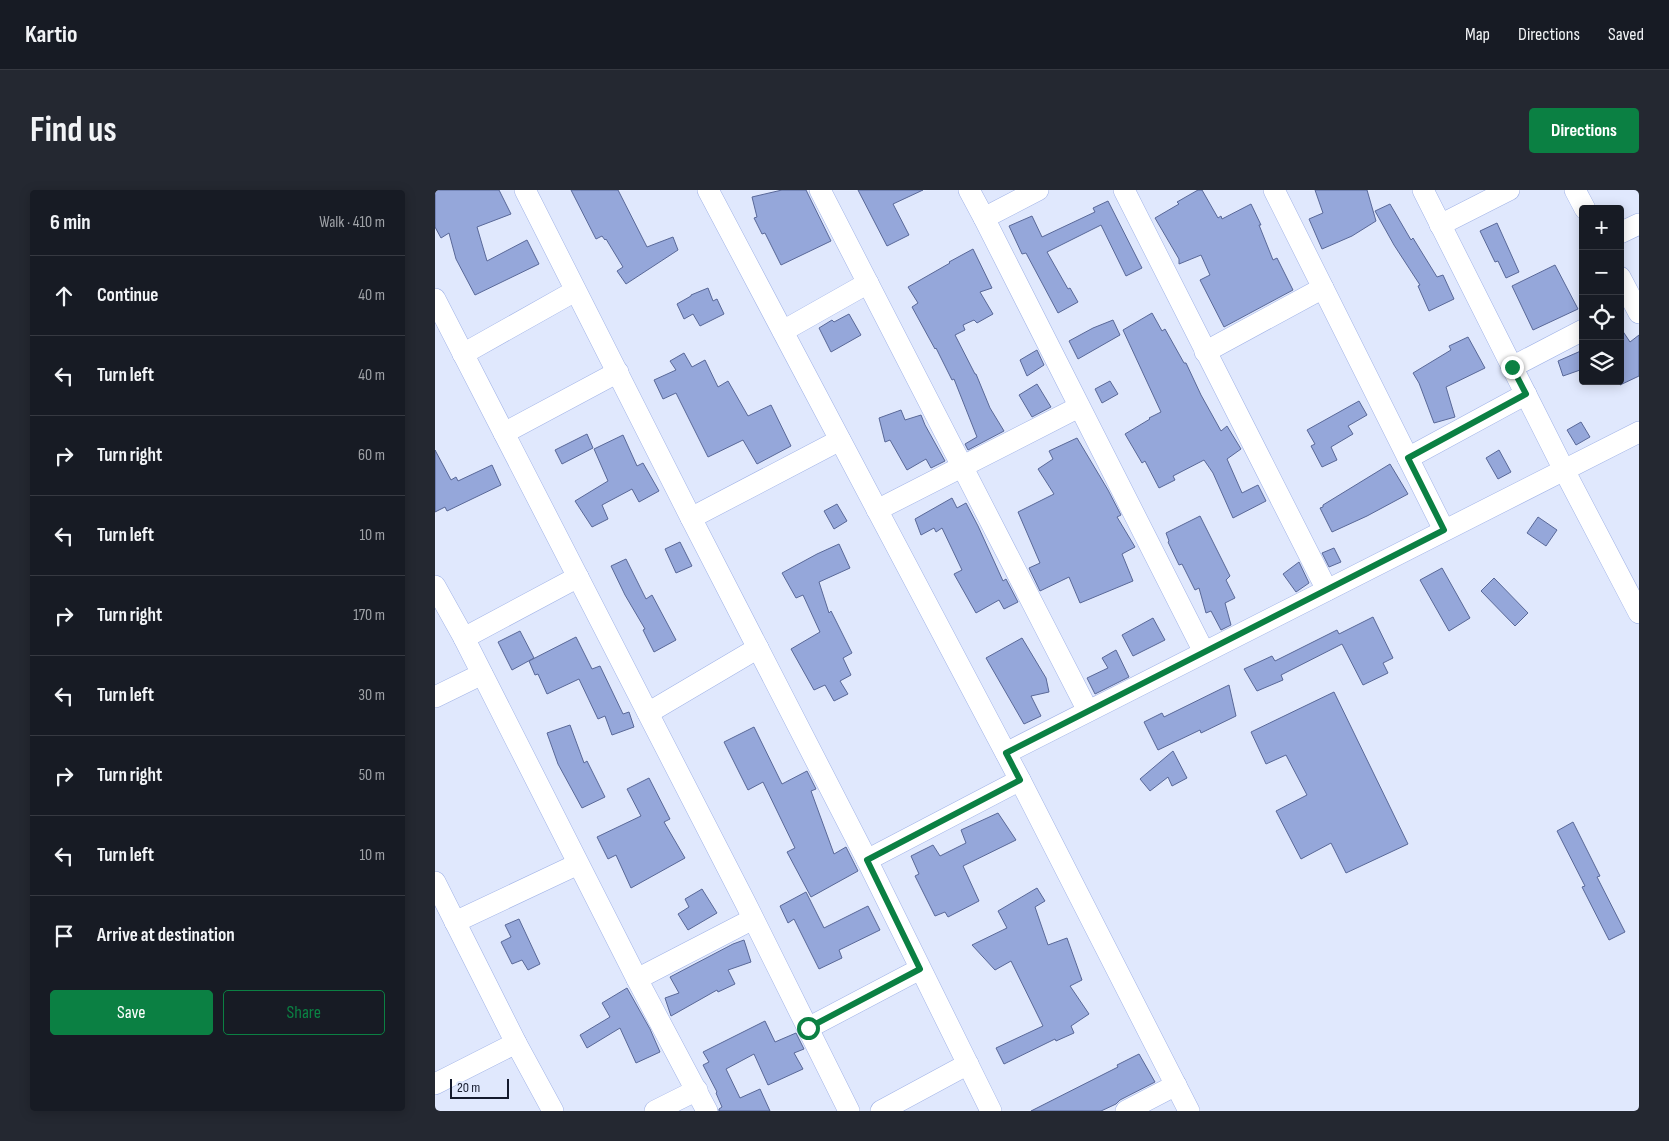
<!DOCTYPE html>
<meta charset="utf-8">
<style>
:root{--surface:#171b24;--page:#242831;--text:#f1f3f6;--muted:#9ea1a6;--line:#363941;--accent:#0b8043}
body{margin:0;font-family:"Sofia Sans Condensed",sans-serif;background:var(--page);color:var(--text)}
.controls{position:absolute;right:15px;top:15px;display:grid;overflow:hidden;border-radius:5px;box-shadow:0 2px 12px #0003}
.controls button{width:45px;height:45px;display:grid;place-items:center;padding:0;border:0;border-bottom:1px solid var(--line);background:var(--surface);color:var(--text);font:25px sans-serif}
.scale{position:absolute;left:15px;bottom:12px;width:59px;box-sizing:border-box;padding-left:5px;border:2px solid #141a2d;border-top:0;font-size:14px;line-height:18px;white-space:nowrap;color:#141a2d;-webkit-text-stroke:4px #e0e8fd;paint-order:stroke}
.stop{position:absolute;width:15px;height:15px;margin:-11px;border:4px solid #0b8043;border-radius:50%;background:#fff}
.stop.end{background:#0b8043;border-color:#fff;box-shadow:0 1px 5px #0008}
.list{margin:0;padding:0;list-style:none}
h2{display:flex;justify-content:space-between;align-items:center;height:65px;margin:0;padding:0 20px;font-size:21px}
h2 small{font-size:16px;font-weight:400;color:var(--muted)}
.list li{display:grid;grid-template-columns:32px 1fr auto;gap:15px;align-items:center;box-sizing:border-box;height:80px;padding:0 20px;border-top:1px solid var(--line)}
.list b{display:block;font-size:19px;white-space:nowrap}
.list em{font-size:16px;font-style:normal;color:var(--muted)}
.actions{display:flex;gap:10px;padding:15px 20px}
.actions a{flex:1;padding:11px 0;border:1px solid var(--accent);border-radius:5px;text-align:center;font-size:18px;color:var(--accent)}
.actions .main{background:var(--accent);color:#fff}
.icon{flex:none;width:28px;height:28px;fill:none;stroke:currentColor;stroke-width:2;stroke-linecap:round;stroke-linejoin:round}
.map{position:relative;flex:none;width:1204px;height:921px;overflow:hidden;border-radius:5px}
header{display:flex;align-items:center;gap:30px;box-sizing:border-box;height:70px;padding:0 25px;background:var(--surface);border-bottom:1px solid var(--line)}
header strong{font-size:24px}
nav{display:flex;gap:28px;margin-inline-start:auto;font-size:18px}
.intro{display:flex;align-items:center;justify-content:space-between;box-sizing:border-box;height:120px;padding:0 30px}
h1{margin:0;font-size:35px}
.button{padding:12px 22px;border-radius:5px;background:var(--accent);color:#fff;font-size:18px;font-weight:700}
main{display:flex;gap:30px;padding:0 30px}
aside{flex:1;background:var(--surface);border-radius:5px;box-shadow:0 2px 12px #0003}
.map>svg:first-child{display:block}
</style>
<header>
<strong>Kartio</strong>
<nav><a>Map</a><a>Directions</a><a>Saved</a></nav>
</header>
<div class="intro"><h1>Find us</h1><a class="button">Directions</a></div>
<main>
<aside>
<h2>6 min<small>Walk · 410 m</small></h2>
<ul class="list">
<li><svg class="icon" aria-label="ahead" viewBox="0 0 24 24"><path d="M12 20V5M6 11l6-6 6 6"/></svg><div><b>Continue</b></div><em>40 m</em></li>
<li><svg class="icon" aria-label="left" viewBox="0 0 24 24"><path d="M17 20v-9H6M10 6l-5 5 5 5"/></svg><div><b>Turn left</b></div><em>40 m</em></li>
<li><svg class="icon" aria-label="right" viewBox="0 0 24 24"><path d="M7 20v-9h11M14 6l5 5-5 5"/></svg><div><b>Turn right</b></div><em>60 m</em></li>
<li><svg class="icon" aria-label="left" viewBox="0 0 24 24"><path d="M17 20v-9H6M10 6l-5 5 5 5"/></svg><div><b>Turn left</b></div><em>10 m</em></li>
<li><svg class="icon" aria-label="right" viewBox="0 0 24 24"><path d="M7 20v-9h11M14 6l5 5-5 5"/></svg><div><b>Turn right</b></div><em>170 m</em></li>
<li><svg class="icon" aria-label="left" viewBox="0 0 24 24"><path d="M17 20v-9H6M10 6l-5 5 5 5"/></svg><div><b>Turn left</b></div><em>30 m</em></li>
<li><svg class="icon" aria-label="right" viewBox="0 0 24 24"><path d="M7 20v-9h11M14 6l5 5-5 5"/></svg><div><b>Turn right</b></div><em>50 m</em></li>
<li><svg class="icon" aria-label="left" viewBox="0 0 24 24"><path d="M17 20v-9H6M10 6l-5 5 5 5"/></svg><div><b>Turn left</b></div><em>10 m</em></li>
<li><svg class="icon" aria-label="arrive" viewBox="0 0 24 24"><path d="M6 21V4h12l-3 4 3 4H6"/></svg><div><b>Arrive at destination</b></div></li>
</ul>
<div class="actions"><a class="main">Save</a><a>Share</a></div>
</aside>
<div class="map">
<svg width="1204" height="921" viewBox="0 0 1204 921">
<rect width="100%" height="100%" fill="#e0e8fd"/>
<!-- building -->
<g fill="#95a7da" stroke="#596898">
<polygon points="0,0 64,0 76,24 42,37 52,71 92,50 104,74 40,105 21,69 14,43 6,48 0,37"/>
<polygon points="136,0 183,0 212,57 238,47 243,60 191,94 182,81 188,77 171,49 170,50 167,46 161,49"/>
<polygon points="347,0 371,0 396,51 346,75 330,43 327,44 319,28 322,27 317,7"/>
<polygon points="423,0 488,0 458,14 474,45 452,56"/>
<polygon points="763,0 767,0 783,28 786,26 787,29 816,14 826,35 824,35 838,70 842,68 858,100 789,137 765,90 775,85 766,65 744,74 744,69 720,28 744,14 742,12"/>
<polygon points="880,0 932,0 941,31 917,46 887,59 874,29 888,23"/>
<polygon points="673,11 707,78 691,86 666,35 612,62 633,99 635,98 643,112 623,123 591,63 587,64 574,36 597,26 607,47 660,22 658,18"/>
<polygon points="955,14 976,50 978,48 1002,87 1008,85 1019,109 994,121 983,96 985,95 959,55 940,21"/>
<polygon points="1062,33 1084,82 1071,88 1063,71 1060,72 1045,41"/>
<polygon points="538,59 557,98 545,102 558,124 542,133 539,130 528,135 530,140 520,145 540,184 541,184 555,218 569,241 533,260 530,254 542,247 519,189 517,190 501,158 500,159 477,117 483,113 473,97 515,73 514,72"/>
<polygon points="1120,75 1143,119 1098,140 1077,96"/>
<polygon points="273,98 278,111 282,109 289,124 265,136 258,124 249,129 242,114 256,106 256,105"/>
<polygon points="717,123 727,141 730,139 749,173 751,173 766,205 786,241 792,236 806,259 792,269 807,303 823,295 831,311 798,328 778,283 769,270 738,286 740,290 724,298 710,271 707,273 690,244 715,229 714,228 726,222 688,140"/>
<polygon points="414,124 426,145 396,162 384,138 397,130 399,132"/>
<polygon points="678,130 685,145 643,169 634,151 658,138"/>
<polygon points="1185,137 1195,152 1204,145 1204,186 1185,195"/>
<polygon points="1033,147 1050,178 1011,197 1020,227 999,233 984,193 978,183 1016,160 1014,156"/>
<polygon points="602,160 609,175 592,186 585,170"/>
<polygon points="1148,160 1148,179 1128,186 1123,171"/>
<polygon points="249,163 257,177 270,170 283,197 293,191 313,226 336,215 356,256 322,274 308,250 273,267 241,203 228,209 219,190 241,180 235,171"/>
<polygon points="675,191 683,204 667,213 660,199"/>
<polygon points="602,194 616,217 597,227 584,205"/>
<polygon points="924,211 932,225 913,236 918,244 896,257 902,270 887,277 876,256 880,254 872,240"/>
<polygon points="466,220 470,230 486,225 490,235 510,271 496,278 491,269 472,280 455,250 450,252 444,228"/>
<polygon points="1146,232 1155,247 1141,255 1132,240"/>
<polygon points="152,244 158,258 127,274 120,260"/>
<polygon points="188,245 202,276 208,273 224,301 204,312 197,299 167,315 173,329 157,337 140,311 173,291 159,259"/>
<polygon points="642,248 673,300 686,325 682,327 700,357 687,364 698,391 645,413 634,387 605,401 594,378 605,373 583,322 619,304 603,279 618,269 614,261"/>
<polygon points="0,260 16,290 21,287 23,291 57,275 66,295 12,321 10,317 0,322"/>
<polygon points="1064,260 1076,282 1063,289 1051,268"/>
<polygon points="955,274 973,304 932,326 897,342 885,318 888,317 888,315"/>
<polygon points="517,308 522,318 531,313 543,336 568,391 571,389 583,412 569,419 564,410 541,423 519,384 527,380 507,338 501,342 499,338 486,345 480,329"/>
<polygon points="402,314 412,331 399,339 389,321"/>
<polygon points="765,326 795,386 791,390 800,408 790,413 796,435 786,440 776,421 771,423 764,398 760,400 747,374 744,375 733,352 734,351 731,343"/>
<polygon points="1103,327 1122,340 1111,356 1092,343"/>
<polygon points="245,352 257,376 241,383 230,359"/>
<polygon points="404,354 415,378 384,392 394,423 396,421 417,463 408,468 416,485 405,491 413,504 399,511 390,495 379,500 356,459 385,442 368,405 361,408 347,383 382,364"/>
<polygon points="899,358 906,372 894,377 887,363"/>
<polygon points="191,369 211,409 217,405 241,450 219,462 208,440 210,439 190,405 176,376"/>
<polygon points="864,372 874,393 861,402 848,384"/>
<polygon points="1007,378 1035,428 1014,441 985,390"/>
<polygon points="1059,388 1093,423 1080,436 1046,401"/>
<polygon points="938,427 958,468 948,473 953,483 928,495 907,454 846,485 848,490 822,501 809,479 837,466 840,471 902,440 904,444"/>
<polygon points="718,428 730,450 698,466 687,445"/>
<polygon points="85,441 99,468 77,480 63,452"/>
<polygon points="141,447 157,479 165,476 188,524 194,522 199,537 177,545 170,526 163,529 144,489 112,504 103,484 100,485 94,471"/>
<polygon points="587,448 611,488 614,502 596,506 606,526 589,534 551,468"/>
<polygon points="681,460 694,487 660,504 652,488 673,478 667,468"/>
<polygon points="794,495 801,526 766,543 765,540 723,560 709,532 727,523 729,527"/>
<polygon points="899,502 973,654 911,683 896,653 866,669 841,621 872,605 851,565 831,574 816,542"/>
<polygon points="135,535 149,573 152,571 170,607 147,618 123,574 112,543"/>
<polygon points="319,537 347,594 372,581 381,599 376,601 399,664 411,657 423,681 376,707 352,662 360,658 328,592 313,600 289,552"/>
<polygon points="738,561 752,588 737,596 733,587 715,601 705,589"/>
<polygon points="214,588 235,629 229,632 250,668 196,698 181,665 173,669 162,647 206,626 192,599"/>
<polygon points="563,623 581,650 528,676 544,711 513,727 510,722 500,726 480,686 484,684 476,666 498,655 505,666 531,653 526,640"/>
<polygon points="1138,632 1165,686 1162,687 1190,742 1174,750 1147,697 1150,696 1122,641"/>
<polygon points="602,698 610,711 600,717 613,755 632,748 647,790 635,796 654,824 636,836 639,843 621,851 620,849 569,874 561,858 608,836 576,771 560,780 537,755 572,738 563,721"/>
<polygon points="267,699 282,723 253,740 243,724 254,717 250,709"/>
<polygon points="371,702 389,738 433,716 445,740 404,760 407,768 384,779 359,729 353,733 345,716"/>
<polygon points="84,729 105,774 93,780 87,770 77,774 66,752 76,747 70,735"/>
<polygon points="309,750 316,772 293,780 300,794 283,802 282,800 236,826 230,808 244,803 235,787 298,754"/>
<polygon points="192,798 215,839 225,862 201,873 185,838 152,858 145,845 175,827 167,813"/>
<polygon points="330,831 340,852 361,843 369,859 359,863 368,879 333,895 319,864 291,879 305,908 325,899 335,921 284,921 284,919 287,917 281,903 282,902 268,875 274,872 268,862"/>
<polygon points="704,864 720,892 685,910 681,914 666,921 596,921 683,877 682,875"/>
</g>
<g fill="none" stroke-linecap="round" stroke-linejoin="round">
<defs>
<g id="street">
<polyline points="90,0 256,328 432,670 556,921"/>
<polyline points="273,0 585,590 754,921"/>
<polyline points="385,0 653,521"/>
<polyline points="534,0 549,28 769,462"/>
<polyline points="689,0 892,400"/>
<polyline points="839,0 1009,340"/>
<polyline points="988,0 1129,280 1204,423"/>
<polyline points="1140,0 1150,19"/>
<polyline points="549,28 603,0"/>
<polyline points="1005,35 1074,0"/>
<polyline points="1185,43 1204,34"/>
<polyline points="1185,87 1204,123"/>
<polyline points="0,109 310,712 414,921"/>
<polyline points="348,141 433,93"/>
<polyline points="770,162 888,98"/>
<polyline points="28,164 140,101"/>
<polyline points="1077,177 1148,140"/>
<polyline points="69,243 183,182"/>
<polyline points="973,268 1091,204"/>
<polyline points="442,320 644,217"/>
<polyline points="256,328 405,250"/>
<polyline points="0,396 29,448 202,789 272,921"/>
<polyline points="29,448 143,387"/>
<polyline points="0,507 47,484"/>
<polyline points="213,523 323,458"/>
<polyline points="571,563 1204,242"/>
<polyline points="432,670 585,590"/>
<polyline points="0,692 81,853 118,921"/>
<polyline points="20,732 143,674"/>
<polyline points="202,789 318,729"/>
<polyline points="373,838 485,779"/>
<polyline points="0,894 81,853"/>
<polyline points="220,921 262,900"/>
<polyline points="446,921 533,874"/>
<polyline points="691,921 741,895"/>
</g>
</defs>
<!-- street casing -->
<use href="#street" stroke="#a1b3e7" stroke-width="22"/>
<!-- street -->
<use href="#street" stroke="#fff" stroke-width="21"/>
</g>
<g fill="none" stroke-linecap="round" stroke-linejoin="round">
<!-- route -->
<polyline stroke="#0b8043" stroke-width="6" points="373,838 485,779 432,670 585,590 571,563 1009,340 973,268 1091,204 1077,177"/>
</g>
</svg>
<div class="controls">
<button>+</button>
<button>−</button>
<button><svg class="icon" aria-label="locate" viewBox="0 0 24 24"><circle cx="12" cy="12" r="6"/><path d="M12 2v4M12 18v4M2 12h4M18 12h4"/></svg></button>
<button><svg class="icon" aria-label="layers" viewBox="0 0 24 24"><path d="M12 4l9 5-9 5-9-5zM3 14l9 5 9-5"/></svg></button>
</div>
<div class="scale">20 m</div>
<div class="stop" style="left:373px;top:838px"></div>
<div class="stop end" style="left:1077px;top:177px"></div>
</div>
</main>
